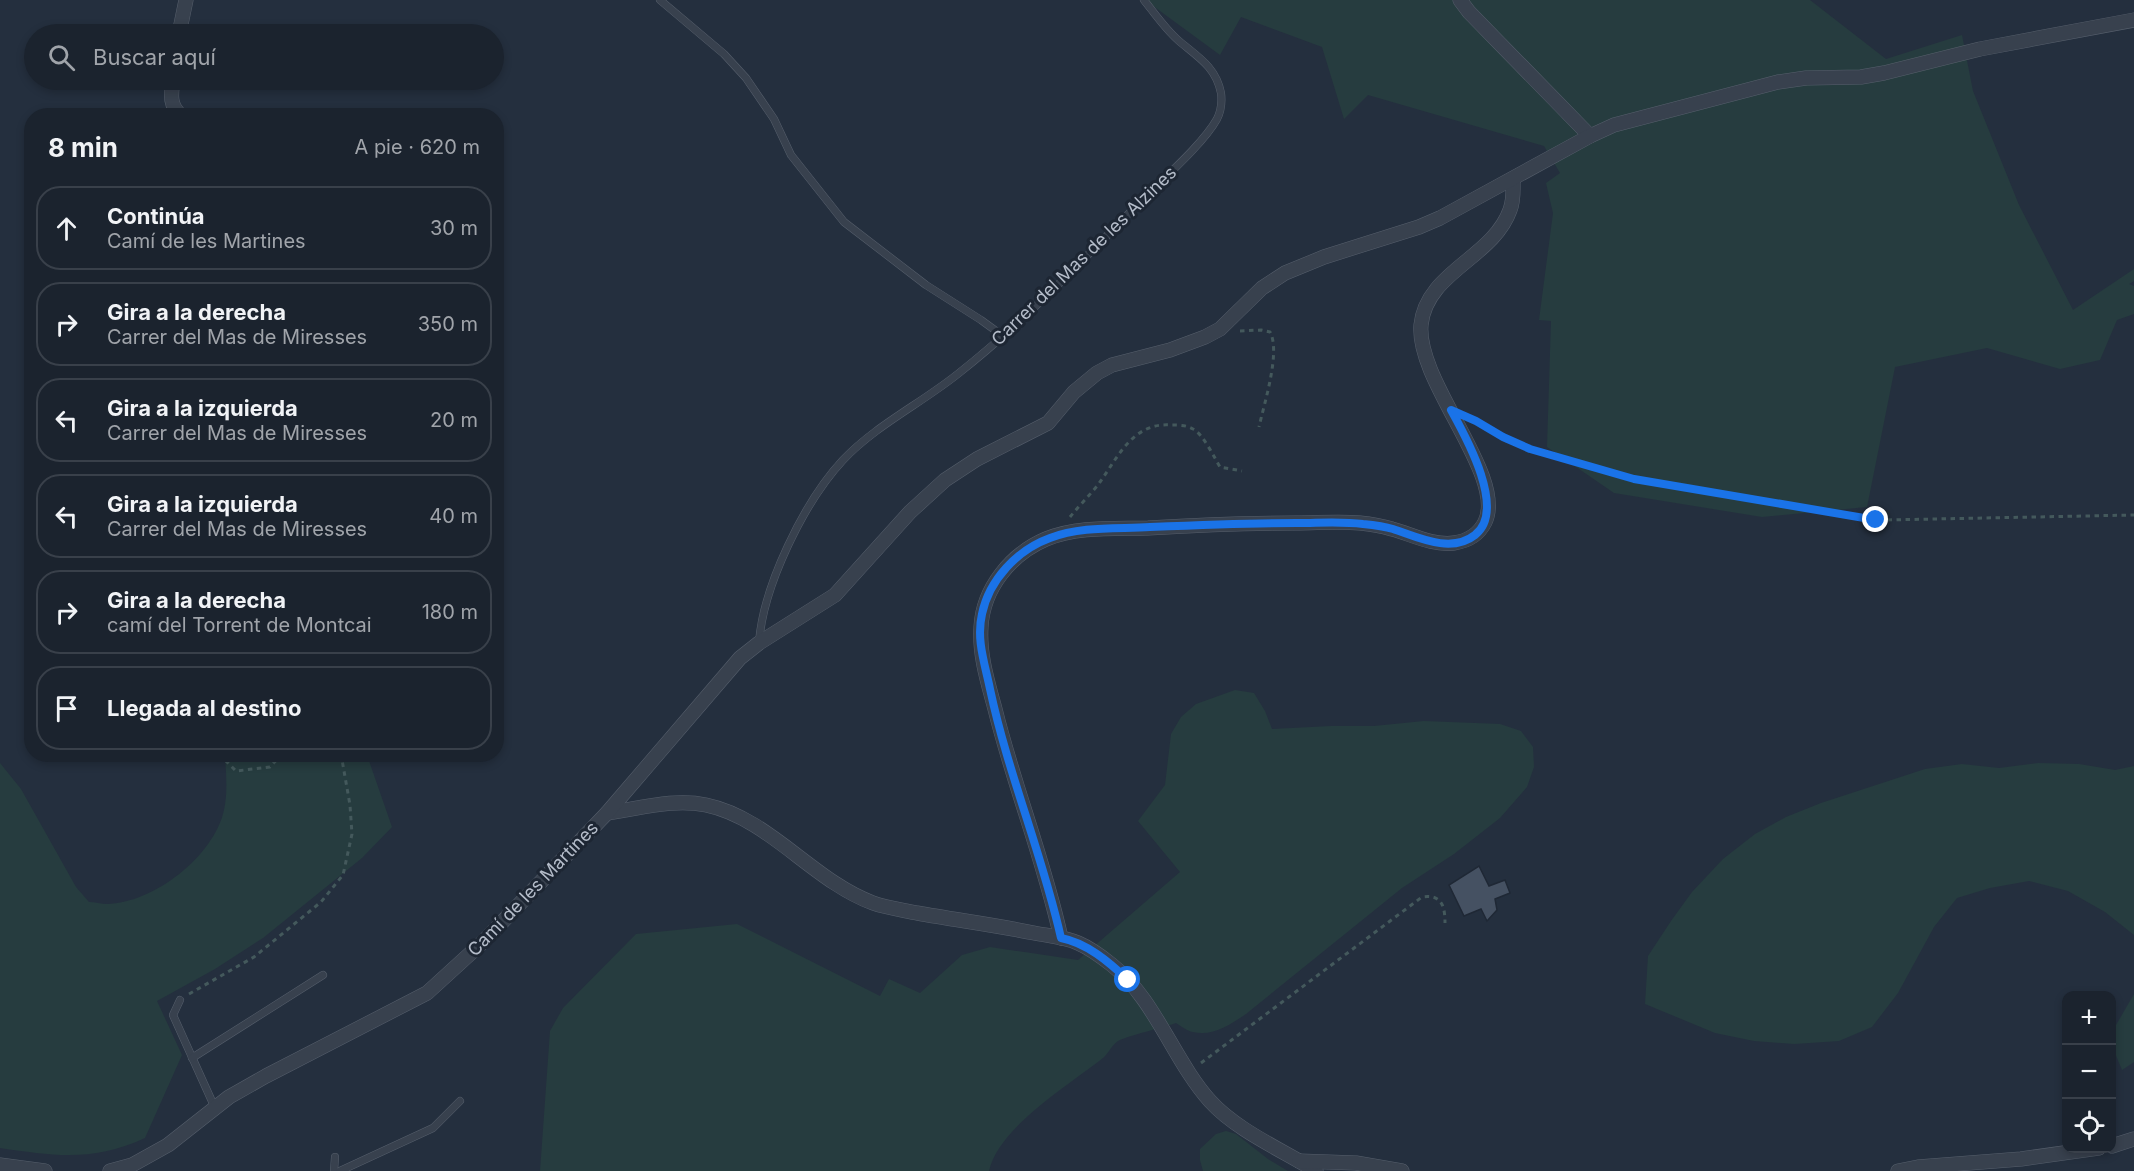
<!DOCTYPE html>
<html lang="es">
<meta charset="utf-8">
<style>
:root{--surface:#1b232e;--page:#242b36;--text:#f1f3f6;--muted:#a0a4aa;--line:#39404a}
body{margin:0;font-family:Inter,sans-serif;background:var(--page);color:var(--text)}
.controls{position:absolute;right:18px;bottom:18px;display:grid;overflow:hidden;border-radius:12px;box-shadow:0 3px 9px #0003}
.controls button{width:54px;height:54px;display:grid;place-items:center;padding:0;border:0;border-bottom:2px solid var(--line);background:var(--surface);color:var(--text);font:30px sans-serif}
.stop{position:absolute;width:18px;height:18px;margin:-14px;border:4px solid #1a73e8;border-radius:50%;background:#fff}
.stop.end{background:#1a73e8;border-color:#fff;box-shadow:0 2px 6px #0008}
.list{margin:0;padding:0;list-style:none}
h2{display:flex;justify-content:space-between;align-items:center;height:78px;margin:0;padding:0 24px;font-size:26px}
h2 small{font-size:20px;font-weight:400;color:var(--muted)}
.list li{display:grid;grid-template-columns:39px 1fr auto;gap:18px;align-items:center;box-sizing:border-box;height:84px;margin:0 12px 12px;padding:0 12px;border:2px solid var(--line);border-radius:24px}
.list b{display:block;font-size:22px;white-space:nowrap}
.list p{margin:0;font-size:20px;white-space:nowrap;color:var(--muted)}
.list em{font-size:20px;font-style:normal;color:var(--muted)}
.icon{flex:none;width:33px;height:33px;fill:none;stroke:currentColor;stroke-width:2;stroke-linecap:round;stroke-linejoin:round}
.map{position:relative;flex:none;width:2134px;height:1171px;overflow:hidden}
.search{position:absolute;background:var(--surface);box-shadow:0 3px 9px #0003;left:24px;top:24px;width:480px;height:66px;display:flex;align-items:center;gap:15px;box-sizing:border-box;padding:0 21px;border-radius:33px;color:var(--muted);font-size:22px}
.panel{position:absolute;background:var(--surface);box-shadow:0 3px 9px #0003;left:24px;top:108px;width:480px;height:654px;border-radius:24px}
.map>svg:first-child{display:block}
</style>
<div class="map">
<svg width="2134" height="1171" viewBox="0 0 2134 1171">
<rect width="100%" height="100%" fill="#242f3e"/>
<!-- green -->
<g fill="#263c3f">
<polygon points="1145,0 1810,0 1886,59 1962,35 1973,91 2019,205 2073,310 2134,269 2134,281 2129,284 2134,286 2134,314 2117,320 2100,360 2060,369 1987,348 1895,367 1867,507 1762,517 1614,493 1547,447 1551,321 1539,320 1553,213 1546,183 1560,173 1544,146 1368,95 1344,119 1322,47 1241,17 1220,55"/>
<path d="M 1235,690 L 1254,693 L 1265,711 L 1272,729 L 1331,726 L 1374,726 L 1424,721 L 1500,724 L 1521,731 L 1533,747 L 1534,767 L 1527,787 L 1500,818 L 1454,854 L 1402,888 L 1246,1014 C 1231,1024 1213,1037 1193,1032 C 1187,1031 1181,1026 1176,1023 C 1162,1028 1130,1035 1118,1041 C 1112,1045 1108,1054 1103,1058 C 1069,1085 999,1127 989,1171 L 540,1171 L 550,1031 L 563,1008 L 636,934 L 737,924 L 880,996 L 889,979 L 920,993 L 962,955 L 990,947 L 1078,960 L 1180,872 L 1138,821 L 1165,785 L 1171,734 L 1181,717 L 1196,704 Z"/>
<path d="M 225,755 L 367,755 L 392,827 L 362,858 L 263,938 L 215,969 L 157,1001 L 182,1055 L 145,1138 C 93,1162 55,1156 0,1148 L 0,763 L 21,789 L 76,887 L 89,902 C 95,902 101,904 107,904 C 154,903 214,856 224,810 C 228,792 226,773 225,755 Z"/>
<polygon points="2038,763 2079,764 2115,770 2134,766 2134,935 2105,912 2068,891 2029,881 1990,888 1957,898 1934,927 1898,993 1872,1027 1839,1041 1794,1044 1754,1041 1715,1033 1645,1004 1648,956 1671,921 1692,892 1723,859 1755,834 1786,817 1821,803 1925,769 1962,764 1999,768"/>
<polygon points="2134,994 2134,1062 2122,1070 2112,1046 2112,1032"/>
<polygon points="1226,1131 1236,1134 1268,1159 1288,1171 1203,1171 1200,1160 1200,1149 1216,1134"/>
</g>
<!-- building -->
<polygon fill="#455162" stroke="#1f2835" stroke-width="1.5" points="1479,866 1489,886 1505,880 1510,893 1495,899 1497,910 1487,921 1481,909 1464,916 1449,885"/>
<g fill="none" stroke-linecap="round" stroke-linejoin="round">
<defs>
<g id="lane">
<polyline points="660,0 724,54 746,78 774,119 791,155 844,222 926,285 981,320 1003,336"/>
<path d="M 759,643 C 763,586 804,502 843,460 C 876,425 922,403 959,373 C 1025,321 1084,259 1143,199 C 1164,178 1203,144 1217,119 C 1221,111 1222,101 1221,93 C 1216,67 1198,57 1179,41 C 1166,30 1155,14 1144,0"/>
<polyline points="180,1000 173,1015 215,1108"/>
<polyline points="192,1058 323,975"/>
<polyline points="334,1171 335,1157"/>
<polyline points="340,1171 433,1128 460,1101"/>
</g>
<g id="street">
<polyline points="1460,0 1469,12 1590,136"/>
<polyline points="179,34 186,0"/>
<path d="M 173,80 C 171,94 169,107 182,116"/>
<path d="M 607,813 C 639,809 673,798 706,805 C 769,818 813,881 873,903 C 887,908 903,910 917,913 C 956,920 995,925 1034,933 C 1049,936 1064,937 1078,943 C 1090,948 1102,957 1112,965 C 1155,999 1174,1061 1210,1101 C 1236,1130 1282,1150 1316,1171"/>
<path d="M 1061,938 C 1044,860 1014,786 995,709 C 988,683 979,655 981,627 C 983,588 1011,554 1046,539 C 1078,526 1115,529 1148,528 C 1197,525 1247,523 1296,523 C 1317,523 1339,521 1360,523 C 1371,524 1382,526 1392,529 C 1411,534 1433,546 1454,543 C 1468,541 1479,534 1485,522 C 1507,476 1416,382 1421,325 C 1426,272 1493,258 1510,210 C 1514,200 1513,190 1513,179"/>
<polyline points="2112,1146 2134,1139"/>
<polyline points="1299,1161 1356,1163 1402,1171"/>
<polyline points="0,1165 45,1171"/>
<polyline points="110,1171 132,1165 168,1145 229,1097 266,1076 427,993 484,941 607,813 740,658 759,643 835,595 910,512 945,480 977,459 1048,423 1074,392 1097,373 1112,365 1170,350 1205,337 1220,329 1262,288 1285,273 1324,257 1419,227 1440,218 1590,136 1614,125 1778,82 1806,78 1861,77 1884,73 1980,49 2134,20"/>
<polyline points="1898,1171 1918,1167 2021,1159 2099,1148"/>
</g>
</defs>
<!-- lane casing -->
<use href="#lane" stroke="#565f6c" stroke-width="8"/>
<!-- street casing -->
<use href="#street" stroke="#565f6c" stroke-width="15"/>
<!-- path -->
<g stroke="#44595c" stroke-width="3" stroke-dasharray="4.5 4.5" stroke-linecap="butt">
<path d="M 1240,331 L 1261,330 L 1270,332 C 1281,352 1264,404 1259,427"/>
<polyline points="1471,418 1503,437 1545,454 1650,483 1723,493 1855,517 1885,520 2134,515"/>
<path d="M 1070,517 C 1078,507 1088,497 1097,486 C 1117,460 1131,422 1171,425 C 1178,425 1187,425 1193,429 C 1203,434 1214,457 1220,467 L 1242,471"/>
<polyline points="219,754 236,771 270,767 282,754"/>
<polyline points="189,994 254,957 321,902 343,875 352,834 350,805 341,754"/>
<path d="M 1201,1063 L 1422,897 C 1441,894 1445,905 1445,923"/>
</g>
<!-- lane -->
<use href="#lane" stroke="#38414e" stroke-width="7"/>
<!-- street -->
<use href="#street" stroke="#38414e" stroke-width="14"/>
</g>
<g fill="none" stroke-linecap="round" stroke-linejoin="round">
<!-- route -->
<path stroke="#1a73e8" stroke-width="8" d="M 1128,980 C 1109,962 1087,943 1061,938 C 1042,853 1008,774 990,689 C 985,664 976,640 982,614 C 989,580 1017,550 1050,538 C 1081,526 1117,529 1150,527 C 1199,525 1248,523 1297,523 C 1319,523 1341,521 1363,524 C 1373,525 1383,526 1393,529 C 1417,537 1451,554 1475,535 C 1507,510 1466,437 1451,410 L 1476,421 L 1503,437 L 1530,449 L 1634,479 L 1876,520"/>
</g>
<g text-anchor="middle" stroke-width="6" stroke-linejoin="round" paint-order="stroke">
<!-- street labels -->
<g font-size="18" fill="#b4bcc9" stroke="#1d2633">
<text transform="translate(1084 256) rotate(-44)" y="6">Carrer del Mas de les Alzines</text>
<text transform="translate(533 889) rotate(-46)" y="6">Camí de les Martines</text>
</g>
</g>
</svg>
<div class="controls">
<button>+</button>
<button>−</button>
<button><svg class="icon" aria-label="locate" viewBox="0 0 24 24"><circle cx="12" cy="12" r="6"/><path d="M12 2v4M12 18v4M2 12h4M18 12h4"/></svg></button>
</div>
<div class="stop" style="left:1128px;top:980px"></div>
<div class="stop end" style="left:1876px;top:520px"></div>
<div class="search"><svg class="icon" aria-label="search" viewBox="0 0 24 24"><circle cx="10" cy="10" r="6"/><path d="M15 15l6 6"/></svg>Buscar aquí</div>
<section class="panel">
<h2>8 min<small>A pie · 620 m</small></h2>
<ul class="list">
<li><svg class="icon" aria-label="ahead" viewBox="0 0 24 24"><path d="M12 20V5M6 11l6-6 6 6"/></svg><div><b>Continúa</b><p>Camí de les Martines</p></div><em>30 m</em></li>
<li><svg class="icon" aria-label="right" viewBox="0 0 24 24"><path d="M7 20v-9h11M14 6l5 5-5 5"/></svg><div><b>Gira a la derecha</b><p>Carrer del Mas de Miresses</p></div><em>350 m</em></li>
<li><svg class="icon" aria-label="left" viewBox="0 0 24 24"><path d="M17 20v-9H6M10 6l-5 5 5 5"/></svg><div><b>Gira a la izquierda</b><p>Carrer del Mas de Miresses</p></div><em>20 m</em></li>
<li><svg class="icon" aria-label="left" viewBox="0 0 24 24"><path d="M17 20v-9H6M10 6l-5 5 5 5"/></svg><div><b>Gira a la izquierda</b><p>Carrer del Mas de Miresses</p></div><em>40 m</em></li>
<li><svg class="icon" aria-label="right" viewBox="0 0 24 24"><path d="M7 20v-9h11M14 6l5 5-5 5"/></svg><div><b>Gira a la derecha</b><p>camí del Torrent de Montcai</p></div><em>180 m</em></li>
<li><svg class="icon" aria-label="arrive" viewBox="0 0 24 24"><path d="M6 21V4h12l-3 4 3 4H6"/></svg><div><b>Llegada al destino</b></div></li>
</ul>
</section>
</div>
